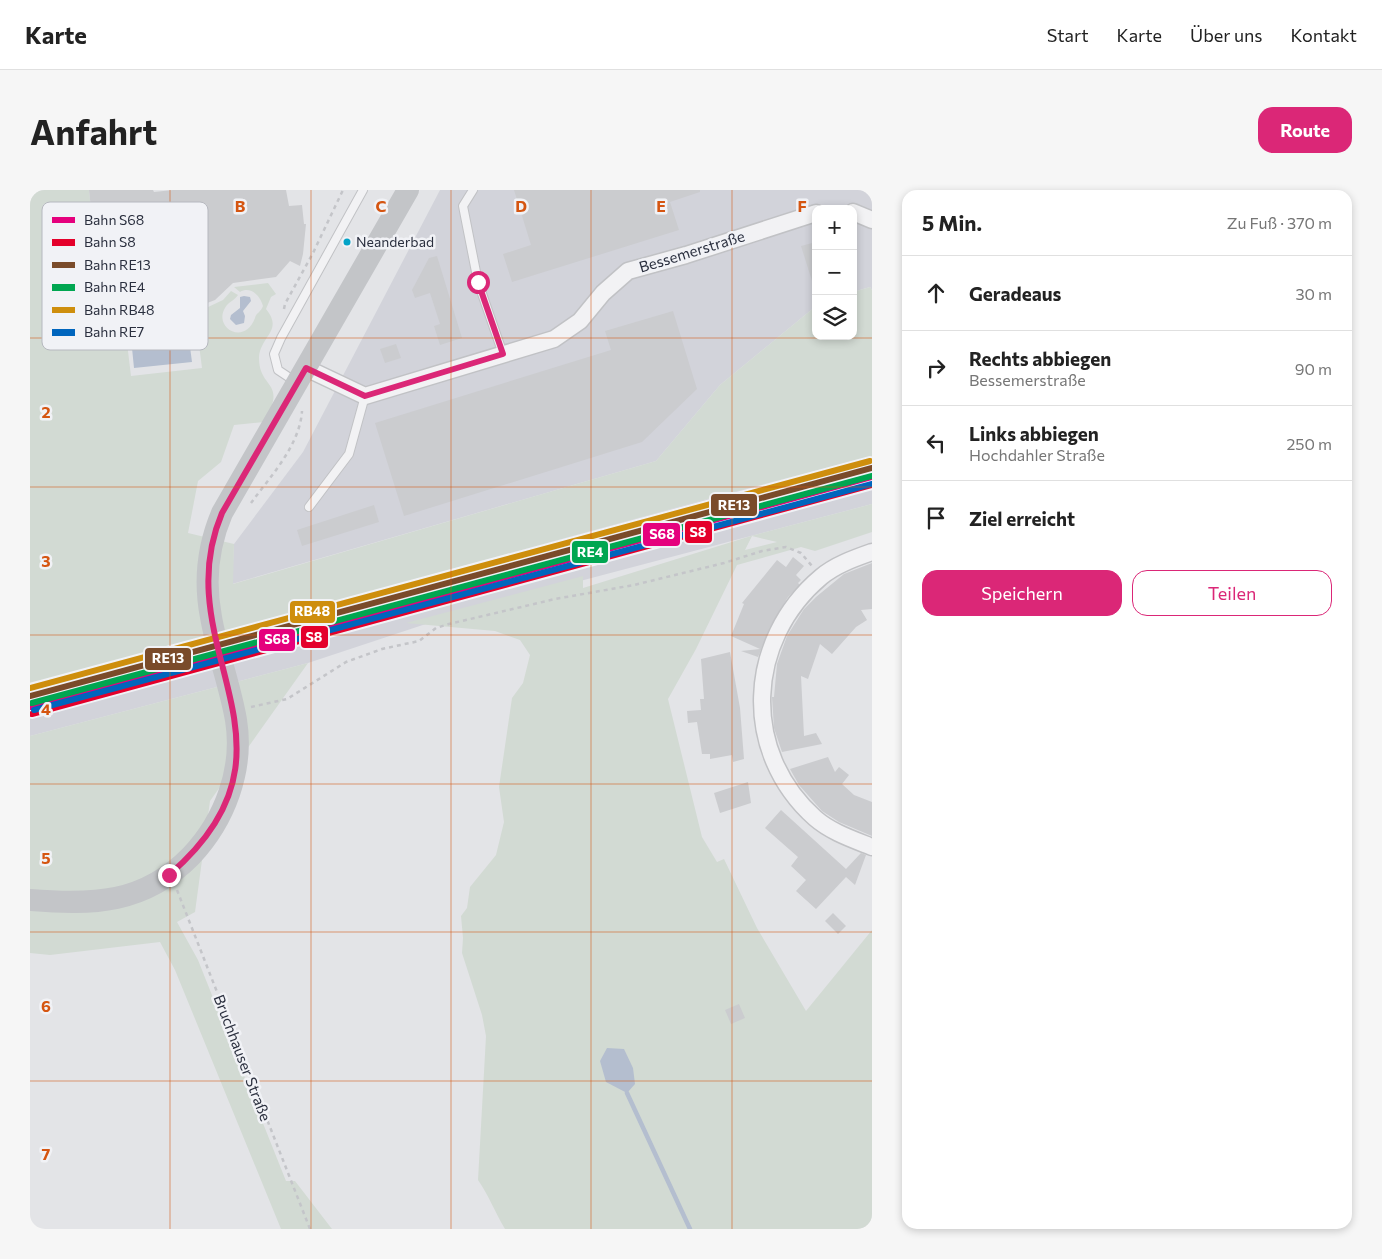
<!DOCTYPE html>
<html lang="de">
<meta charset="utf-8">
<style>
:root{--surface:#fff;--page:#f6f6f6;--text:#222;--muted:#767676;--line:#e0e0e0;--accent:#db2777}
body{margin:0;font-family:Commissioner,sans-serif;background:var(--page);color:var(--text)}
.controls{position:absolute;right:15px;top:15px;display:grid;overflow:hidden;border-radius:10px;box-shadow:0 2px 8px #0003}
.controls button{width:45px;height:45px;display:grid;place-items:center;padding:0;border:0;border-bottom:1px solid var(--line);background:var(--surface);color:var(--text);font:25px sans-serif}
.stop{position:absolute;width:15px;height:15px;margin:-11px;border:4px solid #db2777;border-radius:50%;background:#fff}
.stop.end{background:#db2777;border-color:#fff;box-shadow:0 1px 5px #0008}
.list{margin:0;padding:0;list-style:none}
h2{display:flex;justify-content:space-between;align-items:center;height:65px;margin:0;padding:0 20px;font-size:21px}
h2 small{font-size:16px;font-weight:400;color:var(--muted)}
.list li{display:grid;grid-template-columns:32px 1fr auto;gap:15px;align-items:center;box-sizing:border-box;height:75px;padding:0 20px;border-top:1px solid var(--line)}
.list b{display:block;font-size:19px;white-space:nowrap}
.list p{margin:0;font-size:16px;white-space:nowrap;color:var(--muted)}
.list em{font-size:16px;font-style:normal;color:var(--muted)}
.actions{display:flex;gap:10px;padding:15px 20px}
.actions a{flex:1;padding:11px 0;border:1px solid var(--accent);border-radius:15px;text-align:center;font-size:18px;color:var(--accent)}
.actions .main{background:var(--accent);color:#fff}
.icon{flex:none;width:28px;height:28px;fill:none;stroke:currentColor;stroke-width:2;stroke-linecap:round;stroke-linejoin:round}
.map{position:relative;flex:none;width:842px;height:1039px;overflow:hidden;border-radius:15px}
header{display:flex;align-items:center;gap:30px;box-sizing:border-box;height:70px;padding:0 25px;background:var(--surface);border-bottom:1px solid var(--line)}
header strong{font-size:24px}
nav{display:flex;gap:28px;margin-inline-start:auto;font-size:18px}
.intro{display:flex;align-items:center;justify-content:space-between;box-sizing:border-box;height:120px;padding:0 30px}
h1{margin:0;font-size:35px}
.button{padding:12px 22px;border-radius:15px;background:var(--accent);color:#fff;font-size:18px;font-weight:700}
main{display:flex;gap:30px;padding:0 30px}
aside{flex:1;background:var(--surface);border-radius:15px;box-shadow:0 2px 8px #0003}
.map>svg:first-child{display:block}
</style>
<header>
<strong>Karte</strong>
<nav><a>Start</a><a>Karte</a><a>Über uns</a><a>Kontakt</a></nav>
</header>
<div class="intro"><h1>Anfahrt</h1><a class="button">Route</a></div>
<main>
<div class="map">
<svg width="842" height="1039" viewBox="0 0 842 1039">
<rect width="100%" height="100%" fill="#e3e4e7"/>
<!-- built -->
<g fill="#d2d3da">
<polygon points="410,0 842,0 842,100 840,97 823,102 823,19 786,19 786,116 690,195 626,271 202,394 204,354 273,262"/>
<polygon points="842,266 842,314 429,423 278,473 0,546 0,495 681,308"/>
</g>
<!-- green -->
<g fill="#d2dad3" fill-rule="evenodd">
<path d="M 0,0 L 59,0 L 65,57 L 82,56 L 84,70 L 80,70 L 78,75 C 83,120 91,120 134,115 L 136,128 L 145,131 L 142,139 L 136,137 L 97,153 L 101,186 L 172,178 L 168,147 L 147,149 L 146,144 L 151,128 L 142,124 L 144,117 L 176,118 L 193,110 L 201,101 L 208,105 C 204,111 198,112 195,118 C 183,138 215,156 225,128 C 226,123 231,122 233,116 C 230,105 220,96 210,102 L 204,97 L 238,93 L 246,104 L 241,107 L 236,119 C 254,141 230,146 229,168 C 229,200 258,190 234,232 L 204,235 L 191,272 L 168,291 L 158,343 L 204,354 L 203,394 L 626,271 L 690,195 L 786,116 L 786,146 L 823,146 L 823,102 L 840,97 L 842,100 L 842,266 L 681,308 L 0,495 Z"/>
<path d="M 842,314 L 842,342 L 785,361 L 771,357 L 707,375 L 666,459 L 638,509 L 672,647 L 687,672 L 694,669 L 727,738 L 776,821 L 842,740 L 842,1039 L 475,1039 C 465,1022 459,1006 448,990 L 456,846 L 452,825 L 432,763 L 433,748 L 431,726 L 437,718 L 440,697 L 466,665 L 474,632 L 469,597 L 482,508 L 493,493 L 500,465 L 490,450 L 465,441 L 376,433 L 553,386 L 553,398 L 721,346 ZM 722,346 L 747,352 L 715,360 Z"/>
<polygon points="278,473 180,611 165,722 147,732 168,770 256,991 265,991 302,1039 251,1039 145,780 130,752 20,765 0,763 0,546"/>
</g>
<!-- water -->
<g fill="#b4becf">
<polygon points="214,106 220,107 221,111 213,121 215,126 214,133 206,135 200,129 201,125 210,118 210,107"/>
<polygon points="116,154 119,159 160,157 162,172 104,178 102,158"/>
<polygon points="577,858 594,859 603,878 605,894 597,903 576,892 570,871"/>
</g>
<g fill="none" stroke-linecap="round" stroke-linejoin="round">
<!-- stream -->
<polyline stroke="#b4becf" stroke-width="4.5" points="597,903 660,1039"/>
</g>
<!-- building -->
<g fill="#cbcccf">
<polygon points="59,0 123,0 124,2 143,0 256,0 259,16 272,15 274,34 276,34 273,64 270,76 260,71 246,87 203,93 185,110 172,115 159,115 145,110 99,113 92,111 84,102 80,56 65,57"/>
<polygon points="484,0 670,0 670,2 640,12 649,40 482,92 473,64 501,55"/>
<polygon points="786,52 786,93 783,94 771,56"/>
<polygon points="407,66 432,148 410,155 404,136 410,134 400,103 385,108 382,100 399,68"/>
<polygon points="643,121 667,199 612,252 374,326 345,233 581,160 575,141"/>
<polygon points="366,154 371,168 355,173 350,159"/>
<polygon points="344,315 349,332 272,356 267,340"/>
<polygon points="763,367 774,376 766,385 771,390 768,393 770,395 758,407 740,437 728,467 711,461 730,459 701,446 714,414 712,413 747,370 756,377"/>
<polygon points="842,373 842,419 831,420 837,430 826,437 802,464 790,454 778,489 771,486 774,546 786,543 792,554 752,562 744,538 742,507 744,507 747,474 757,446 774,419 786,407 814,384"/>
<polygon points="700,462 710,518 714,569 703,572 702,565 680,569 680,564 672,564 667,532 658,533 657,521 671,520 670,509 674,509 671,469"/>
<polygon points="798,567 805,582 809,577 819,585 812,594 824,605 842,612 842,646 809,632 792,621 769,595 760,579"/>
<polygon points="718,592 721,613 690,623 684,603"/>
<polygon points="751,620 816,679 831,663 836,665 825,695 816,687 786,719 766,701 776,690 761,676 768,667 735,638"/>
<polygon points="803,723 816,736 808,744 795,731"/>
<polygon points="709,814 715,828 701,834 695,820"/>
</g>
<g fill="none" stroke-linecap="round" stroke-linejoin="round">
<defs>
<g id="service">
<polyline points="443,0 433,16 448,92 473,164"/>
<polyline points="266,192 248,180 244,164 251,148 333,0"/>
<polyline points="279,317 319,264 335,206"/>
</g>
<g id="minor">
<polyline points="823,22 842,30"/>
<polyline points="276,178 335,206 524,149 550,131 573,103 598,81 656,65 786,23"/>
<path d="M 842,362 C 825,368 805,375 791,387 C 716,450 711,562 785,628 C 801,642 822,649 842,657"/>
</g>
</defs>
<!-- service casing -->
<use href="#service" stroke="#c1c2c5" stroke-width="10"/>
<!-- minor casing -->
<use href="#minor" stroke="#c1c2c5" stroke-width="19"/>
<!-- path -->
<g stroke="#c4c5c9" stroke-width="2.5" stroke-dasharray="4 4" stroke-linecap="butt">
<polyline points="254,119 255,114 283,63 313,0"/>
<path d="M 221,313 C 240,287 270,255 272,221"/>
<polyline points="221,517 257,509 316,472 352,459 389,451 406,438 419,434 525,409 604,395 694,373 732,361 756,357 771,363 782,376"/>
<polyline points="147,700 280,1039"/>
</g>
<!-- service -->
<use href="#service" stroke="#f2f2f4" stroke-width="8"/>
<!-- minor -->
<use href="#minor" stroke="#f2f2f4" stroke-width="16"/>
<!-- secondary -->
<path stroke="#c3c5c8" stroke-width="22" d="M 0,710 C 63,715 114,714 161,666 C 195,630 214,579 206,530 C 200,495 187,462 181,427 C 174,391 178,356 192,323 L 378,0"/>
<defs>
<polyline id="rail-1" points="0,517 842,287"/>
<polyline id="rail-2" points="2,524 842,295"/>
<polyline id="rail-3" points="0,506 842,278"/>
<polyline id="rail-4" points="2,513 842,286"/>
<polyline id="rail-5" points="0,498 840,271"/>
<polyline id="rail-6" points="4,520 842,294"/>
</defs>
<!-- rail-1 casing -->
<use href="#rail-1" stroke="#f1f2f6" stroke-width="10"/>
<!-- rail-2 casing -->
<use href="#rail-2" stroke="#f1f2f6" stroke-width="10"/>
<!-- rail-3 casing -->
<use href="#rail-3" stroke="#f1f2f6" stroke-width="10"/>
<!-- rail-4 casing -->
<use href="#rail-4" stroke="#f1f2f6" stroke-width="10"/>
<!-- rail-5 casing -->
<use href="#rail-5" stroke="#f1f2f6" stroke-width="10"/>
<!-- rail-6 casing -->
<use href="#rail-6" stroke="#f1f2f6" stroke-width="10"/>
<!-- rail-1 -->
<use href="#rail-1" stroke="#e5007d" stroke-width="6"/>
<!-- rail-2 -->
<use href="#rail-2" stroke="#e4002b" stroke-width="6"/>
<!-- rail-3 -->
<use href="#rail-3" stroke="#7a4b2a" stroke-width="6"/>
<!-- rail-4 -->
<use href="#rail-4" stroke="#00a651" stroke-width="6"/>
<!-- rail-5 -->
<use href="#rail-5" stroke="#ce8e0d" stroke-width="6"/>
<!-- rail-6 -->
<use href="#rail-6" stroke="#0065bd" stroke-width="6"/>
</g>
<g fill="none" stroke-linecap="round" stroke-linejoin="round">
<!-- route -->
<path stroke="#db2777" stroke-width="6" d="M 139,685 C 289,556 134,460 192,323 L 276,178 L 335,206 L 473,164 L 448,92"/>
</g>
<!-- grid -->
<path fill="none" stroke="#d55511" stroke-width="1" stroke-opacity="0.55" d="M 140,0 L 140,1039M 281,0 L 281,1039M 421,0 L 421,1039M 561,0 L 561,1039M 702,0 L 702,1039M 0,148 L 842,148M 0,297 L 842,297M 0,445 L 842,445M 0,594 L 842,594M 0,742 L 842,742M 0,891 L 842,891"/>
<!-- markers -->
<circle fill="#02a3c7" stroke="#f1f2f6" stroke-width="2" cx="317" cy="52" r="4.5"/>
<g text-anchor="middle" stroke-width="5" stroke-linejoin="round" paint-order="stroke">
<!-- bus labels -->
<g font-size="14" fill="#2b303f" stroke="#f1f2f6" text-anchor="start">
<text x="326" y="57">Neanderbad</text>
</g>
<!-- street labels -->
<g font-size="15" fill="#2b303f" stroke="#f1f2f6">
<text transform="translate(662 62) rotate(-17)" y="5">Bessemerstraße</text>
<text transform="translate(212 868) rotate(69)" y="5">Bruchhauser Straße</text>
</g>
</g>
<!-- legend -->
<rect x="12" y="12" width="166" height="148" rx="8" fill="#f1f2f6" stroke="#b6b8bf" stroke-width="1"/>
<rect x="22" y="27" width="23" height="6" fill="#e5007d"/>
<rect x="22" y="49" width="23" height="7" fill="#e4002b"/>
<rect x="22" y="72" width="23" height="6" fill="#7a4b2a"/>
<rect x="22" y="94" width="23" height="7" fill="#00a651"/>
<rect x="22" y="117" width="23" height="6" fill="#ce8e0d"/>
<rect x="22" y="139" width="23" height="7" fill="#0065bd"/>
<g font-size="14" fill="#2b303f">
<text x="54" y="35">Bahn S68</text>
<text x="54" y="57">Bahn S8</text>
<text x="54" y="80">Bahn RE13</text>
<text x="54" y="102">Bahn RE4</text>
<text x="54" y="125">Bahn RB48</text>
<text x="54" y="147">Bahn RE7</text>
</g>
<g font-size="16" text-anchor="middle" font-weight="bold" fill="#d55511" stroke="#f1f2f6" stroke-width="5" stroke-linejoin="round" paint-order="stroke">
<text x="210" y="22">B</text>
<text x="351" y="22">C</text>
<text x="491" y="22">D</text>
<text x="631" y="22">E</text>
<text x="772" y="22">F</text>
<text x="16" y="228">2</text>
<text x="16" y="377">3</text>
<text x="16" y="525">4</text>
<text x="16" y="674">5</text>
<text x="16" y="822">6</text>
<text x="16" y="970">7</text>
</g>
<g stroke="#f1f2f6" stroke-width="2">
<rect x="680" y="303" width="48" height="24" rx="5" fill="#7a4b2a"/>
<rect x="654" y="330" width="29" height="24" rx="5" fill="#e4002b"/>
<rect x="612" y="332" width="39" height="25" rx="5" fill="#e5007d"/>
<rect x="541" y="350" width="38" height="24" rx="5" fill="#00a651"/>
<rect x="259" y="410" width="47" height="24" rx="5" fill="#ce8e0d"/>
<rect x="270" y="435" width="29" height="24" rx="5" fill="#e4002b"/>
<rect x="228" y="438" width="38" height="24" rx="5" fill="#e5007d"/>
<rect x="114" y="457" width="48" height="24" rx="5" fill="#7a4b2a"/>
</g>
<g font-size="14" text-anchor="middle" font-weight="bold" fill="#fff">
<text x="704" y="320">RE13</text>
<text x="668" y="347">S8</text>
<text x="632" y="349">S68</text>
<text x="560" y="367">RE4</text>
<text x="282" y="426">RB48</text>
<text x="284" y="452">S8</text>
<text x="247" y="454">S68</text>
<text x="138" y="473">RE13</text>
</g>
</svg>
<div class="controls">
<button>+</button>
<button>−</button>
<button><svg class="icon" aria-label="layers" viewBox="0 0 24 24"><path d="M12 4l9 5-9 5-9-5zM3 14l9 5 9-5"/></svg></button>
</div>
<div class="stop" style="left:448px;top:92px"></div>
<div class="stop end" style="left:139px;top:685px"></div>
</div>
<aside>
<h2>5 Min.<small>Zu Fuß · 370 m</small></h2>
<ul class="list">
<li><svg class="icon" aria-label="ahead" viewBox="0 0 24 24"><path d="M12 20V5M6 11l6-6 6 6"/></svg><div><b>Geradeaus</b></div><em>30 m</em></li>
<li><svg class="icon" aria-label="right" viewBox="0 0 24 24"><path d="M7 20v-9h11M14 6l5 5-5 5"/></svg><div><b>Rechts abbiegen</b><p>Bessemerstraße</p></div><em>90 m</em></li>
<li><svg class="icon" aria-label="left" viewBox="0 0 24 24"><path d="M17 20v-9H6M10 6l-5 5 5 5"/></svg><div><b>Links abbiegen</b><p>Hochdahler Straße</p></div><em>250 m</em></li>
<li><svg class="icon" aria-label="arrive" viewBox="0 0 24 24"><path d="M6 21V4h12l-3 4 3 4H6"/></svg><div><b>Ziel erreicht</b></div></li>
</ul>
<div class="actions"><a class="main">Speichern</a><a>Teilen</a></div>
</aside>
</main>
